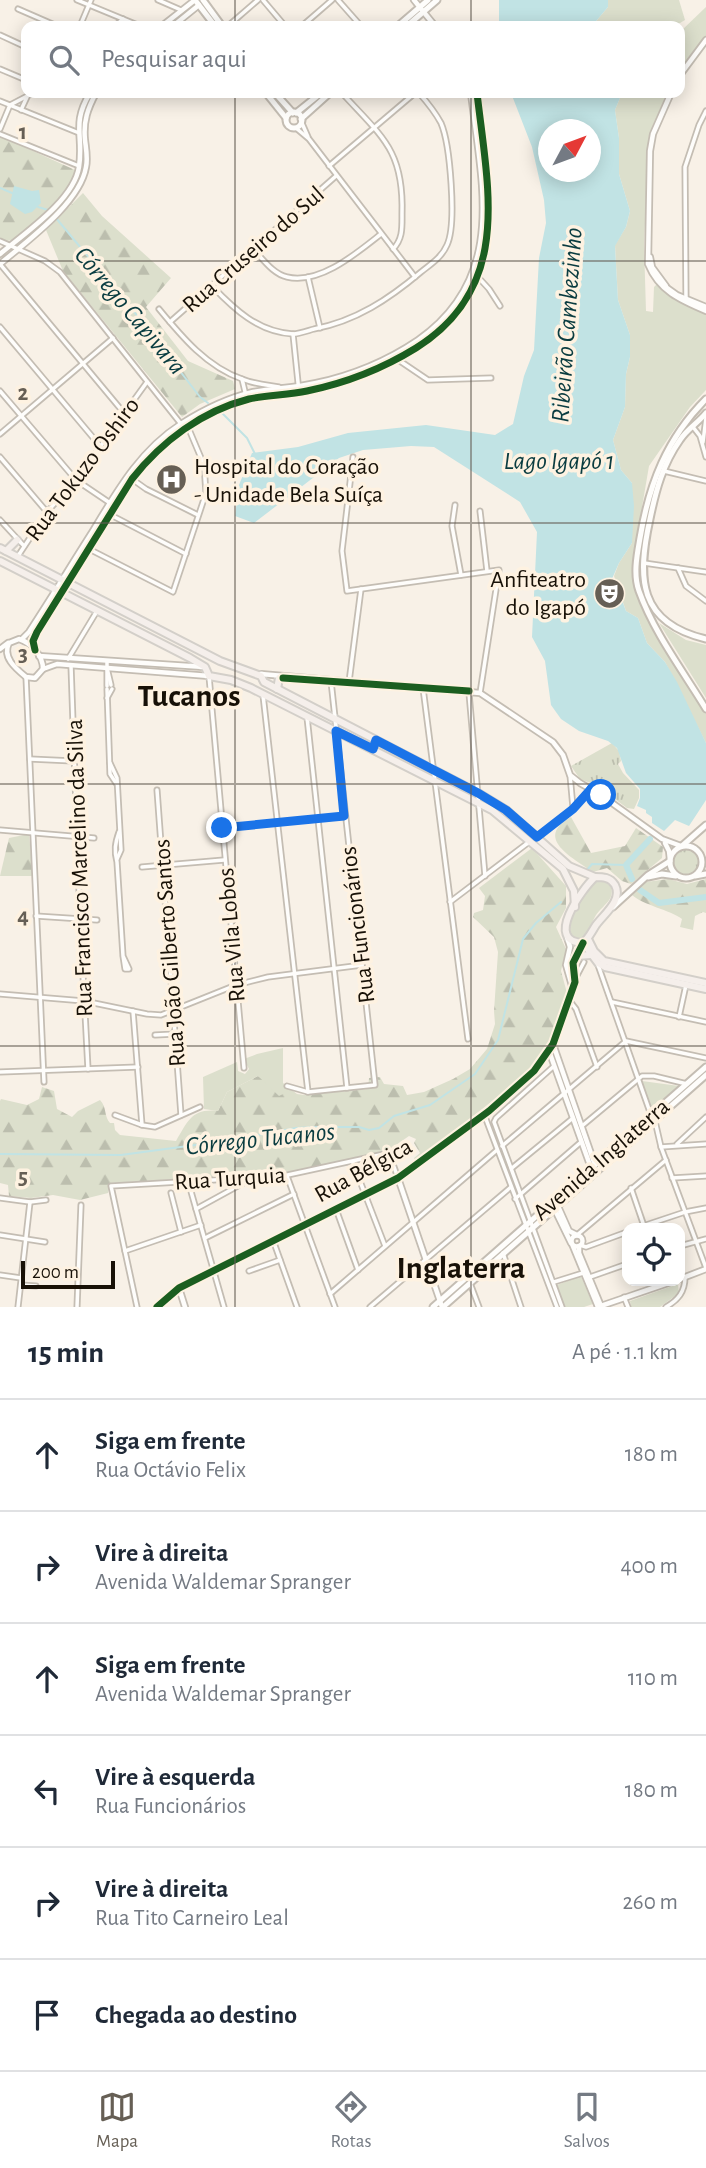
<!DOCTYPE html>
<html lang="pt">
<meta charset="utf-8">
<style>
:root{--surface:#fff;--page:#f2f2f3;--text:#1f2937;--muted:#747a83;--line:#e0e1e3;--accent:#665f55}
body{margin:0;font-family:"Alegreya Sans",sans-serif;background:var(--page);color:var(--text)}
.controls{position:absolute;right:21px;bottom:21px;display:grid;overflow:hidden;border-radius:14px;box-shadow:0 4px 18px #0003}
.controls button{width:63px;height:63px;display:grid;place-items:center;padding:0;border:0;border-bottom:2px solid var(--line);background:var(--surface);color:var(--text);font:35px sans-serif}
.compass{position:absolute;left:538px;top:119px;width:63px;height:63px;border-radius:50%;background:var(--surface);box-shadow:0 4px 18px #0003;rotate:49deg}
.scale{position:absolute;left:21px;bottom:18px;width:94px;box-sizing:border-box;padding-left:7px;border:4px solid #181107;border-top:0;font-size:19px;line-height:24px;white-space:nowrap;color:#181107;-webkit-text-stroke:5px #fef2e1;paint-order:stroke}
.stop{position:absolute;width:21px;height:21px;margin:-16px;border:5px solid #1a73e8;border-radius:50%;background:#fff}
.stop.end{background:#1a73e8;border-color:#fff;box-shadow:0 2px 7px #0008}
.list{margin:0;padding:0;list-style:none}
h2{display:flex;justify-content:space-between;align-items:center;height:91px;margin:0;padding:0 28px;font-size:30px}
h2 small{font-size:23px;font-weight:400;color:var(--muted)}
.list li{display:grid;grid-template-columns:46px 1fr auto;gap:21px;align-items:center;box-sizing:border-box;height:112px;padding:0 28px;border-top:2px solid var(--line)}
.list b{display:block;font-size:26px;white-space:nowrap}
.list p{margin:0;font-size:23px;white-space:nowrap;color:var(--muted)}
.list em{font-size:23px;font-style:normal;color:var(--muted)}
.icon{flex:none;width:38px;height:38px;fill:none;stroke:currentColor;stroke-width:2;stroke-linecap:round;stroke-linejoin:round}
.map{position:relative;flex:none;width:706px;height:1307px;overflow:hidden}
.search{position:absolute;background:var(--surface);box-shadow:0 4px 18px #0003;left:21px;right:21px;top:21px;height:77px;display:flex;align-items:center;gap:18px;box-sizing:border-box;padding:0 24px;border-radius:14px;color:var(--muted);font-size:26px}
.sheet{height:763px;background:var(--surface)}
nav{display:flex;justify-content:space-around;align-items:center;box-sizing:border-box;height:98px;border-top:2px solid var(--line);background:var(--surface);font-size:19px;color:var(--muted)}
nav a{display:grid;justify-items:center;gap:4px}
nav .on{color:var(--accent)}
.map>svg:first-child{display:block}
</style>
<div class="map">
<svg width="706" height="1307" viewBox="0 0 706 1307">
<defs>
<pattern id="grass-tufts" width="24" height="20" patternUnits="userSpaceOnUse" patternTransform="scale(1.75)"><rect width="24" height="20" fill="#dcdfcc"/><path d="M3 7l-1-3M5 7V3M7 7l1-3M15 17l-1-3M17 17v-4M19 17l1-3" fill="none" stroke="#bcbeae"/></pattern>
<pattern id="forest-firs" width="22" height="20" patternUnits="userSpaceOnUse" patternTransform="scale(1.75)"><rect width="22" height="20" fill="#dcdfcc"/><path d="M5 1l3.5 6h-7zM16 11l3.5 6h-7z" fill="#bcbeae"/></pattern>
</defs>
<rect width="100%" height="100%" fill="#f8f1e7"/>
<!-- grass -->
<g fill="url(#grass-tufts)">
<polygon points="612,743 619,751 621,761 618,764 623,773 639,790 639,798 634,809 627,808 596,785 580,779 571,766"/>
<circle cx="686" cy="862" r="13"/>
</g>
<!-- forest -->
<g fill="url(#forest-firs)">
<path d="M 0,136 L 75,170 C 71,200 35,221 13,240 L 7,241 L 0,239 Z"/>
<polygon points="83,193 102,216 171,278 146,307 188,361 233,381 235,389 200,404 182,417 63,271 46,230"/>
<path d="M 571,817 L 591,853 L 625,846 L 636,828 L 663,847 L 662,858 L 631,884 L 622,881 L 607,868 L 593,872 C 573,858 533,838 571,817 Z"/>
<polygon points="29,834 33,876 0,876 9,838"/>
<path d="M 532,848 L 566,886 L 566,908 L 556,927 L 566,949 L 561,971 L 567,993 L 550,1042 L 531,1070 L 416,1162 L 414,1158 L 420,1153 L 414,1143 L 416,1139 L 409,1136 L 386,1152 L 287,1173 L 110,1183 L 108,1193 L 80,1200 L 53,1195 L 31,1198 L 9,1196 L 8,1185 L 0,1183 L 0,1101 L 1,1099 L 27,1105 L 39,1099 L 42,1087 L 54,1091 L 57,1109 L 72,1117 L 78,1111 L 100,1100 C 107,1107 104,1117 110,1123 L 114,1123 L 115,1130 L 120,1135 L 176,1141 C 188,1121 192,1108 218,1111 L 227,1092 L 258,1076 L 283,1094 L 283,1083 L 297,1094 L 304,1095 L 368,1089 L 369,1078 L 380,1077 L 384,1084 L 403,1086 L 407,1095 L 424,1092 L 453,1079 L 470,1069 L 487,1049 L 495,1024 L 494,1011 L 498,952 L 494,937 L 473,917 L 474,913 L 483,910 L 485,896 L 479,888 Z"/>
<path d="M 668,879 L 687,884 L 706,879 L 706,913 L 703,912 L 695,916 L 693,930 L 680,927 L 682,919 C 670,910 643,905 632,895 L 646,882 Z"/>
</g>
<!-- green -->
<g fill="#dcdfcc">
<polygon points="608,0 679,0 685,20 675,26 592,26 608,7"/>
<polygon points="706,7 706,37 680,69 680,32"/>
<polygon points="622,93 667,93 649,135 644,245 646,311 653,312 654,287 657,284 706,313 706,390 690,407 649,466 633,560 635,592 639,601 706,712 706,743 665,662 647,643 638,618 626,611 614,576 619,563 632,543 632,483 621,470 613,440 625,407 626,374 630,357 630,335 618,300 615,245 626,227 630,211 619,174 619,138 615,110"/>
<polygon points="659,623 686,640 706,645 706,698"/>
<path d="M 602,880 L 611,886 C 615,900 603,905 596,915 C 592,922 589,929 585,936 L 578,939 L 569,936 L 568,920 L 594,881 Z"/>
<polygon points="283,1048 283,1094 279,1096 258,1076 227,1092 218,1111 204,1109 203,1077 237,1062 238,1071 245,1074 249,1069 244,1059 257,1054"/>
<polygon points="642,1081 679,1086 652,1109"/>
<polygon points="581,1276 593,1304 584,1307 565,1307 557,1285"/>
<polygon points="678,1284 679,1293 660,1307 631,1307 630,1301"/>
</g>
<!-- water -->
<g fill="#c1e3e4" fill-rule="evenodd">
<polygon points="499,0 608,0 608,7 592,26 499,26"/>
<path d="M 511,93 L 622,93 L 615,110 L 619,138 L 619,174 L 630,211 L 626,227 L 615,246 L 618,300 L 630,335 L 630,357 L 626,374 L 625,407 L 613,440 L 621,470 L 632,483 L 634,506 L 632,543 L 619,563 L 604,597 L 620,595 L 626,611 L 638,618 L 647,643 L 665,662 L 677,682 L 706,743 L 706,800 L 689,826 L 675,820 L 664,831 L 652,823 L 652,817 L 646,813 L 646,810 L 637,806 L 640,798 L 640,789 L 626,773 L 617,748 L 608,741 L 579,731 L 561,719 L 551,705 L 545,661 L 532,637 L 537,532 L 520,502 L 434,447 L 411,446 L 363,450 L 339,458 L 254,523 L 235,516 L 239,485 L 252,453 L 298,447 L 348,433 L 426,425 L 495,435 L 513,424 L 524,376 L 534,350 L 539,258 L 546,223 L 544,200 L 532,147 ZM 548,130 L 590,130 L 590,172 L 548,172 Z"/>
<polygon points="14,186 32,191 39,190 41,203 32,212 25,214 10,204"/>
</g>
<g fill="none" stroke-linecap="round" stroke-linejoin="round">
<!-- stream -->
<g stroke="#c1e3e4" stroke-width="2">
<polyline points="0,188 12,193"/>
<polyline points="38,207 48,210"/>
<polyline points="56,218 135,313 200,397 208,403"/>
<polyline points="221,412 247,438 255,454"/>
<polyline points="587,870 592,864 626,865"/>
<polyline points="0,1154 121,1155 225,1141 296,1128 317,1127 359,1127 369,1130 379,1128 394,1116 430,1105 475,1074 498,1040 523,939 536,923 561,902"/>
</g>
<!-- river -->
<g stroke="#c1e3e4" stroke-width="6">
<polyline points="632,879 626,865 650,839"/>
<polyline points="640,890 659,903 706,897"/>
</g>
<defs>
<g id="minor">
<polyline points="77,0 140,26"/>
<polyline points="158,0 181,10"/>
<polyline points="263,0 285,26"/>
<polyline points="338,0 361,26"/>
<polyline points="18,9 57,26"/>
<polyline points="80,26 91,0"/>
<polyline points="115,26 123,19"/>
<polyline points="228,26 258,0"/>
<polyline points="302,26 332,0"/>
<polyline points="492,26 494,25"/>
<polyline points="0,35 26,47"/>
<polyline points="0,69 26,80"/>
<path d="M 342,93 C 382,137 404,150 402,214 C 402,227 403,239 393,249"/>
<polyline points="0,101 79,133"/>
<polyline points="21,110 27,97"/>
<polyline points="301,121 308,137"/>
<polyline points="296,128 309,139 415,277"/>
<polyline points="0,129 10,105 33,93"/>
<polyline points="0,134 79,166"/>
<polyline points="329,166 415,93"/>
<polyline points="0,241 45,261 60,272 181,424"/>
<path d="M 253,249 C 263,259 273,274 287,277 C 320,285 358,252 381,234"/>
<polyline points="0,264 124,413"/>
<polyline points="308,277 320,328"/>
<polyline points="478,277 489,289 500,306"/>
<path d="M 212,286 C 234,309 258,332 293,334 C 299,334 307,331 314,329 C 356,321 389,299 421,272 C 431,264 442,257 447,245 C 457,224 450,144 441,123 C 435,112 427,102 419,93"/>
<polyline points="686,299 685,167 699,125 706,111"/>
<path d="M 159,309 C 182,337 207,367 242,379 C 254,384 267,385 279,387"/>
<polyline points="170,322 336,176"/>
<polyline points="0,327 101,447"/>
<polyline points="293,334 299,392"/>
<polyline points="397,359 428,380 491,378"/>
<polyline points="242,379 247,400"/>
<polyline points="0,391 76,480 110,503"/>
<polyline points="693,427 700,436 706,457"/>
<polyline points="0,434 113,338"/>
<polyline points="703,442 706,418"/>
<polyline points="0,457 47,512"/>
<polyline points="353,457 342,551 347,591 499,570 480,693"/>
<polyline points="664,471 706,481"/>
<polyline points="132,479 146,489 198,515"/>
<polyline points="455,505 452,526 461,575"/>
<polyline points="480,511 487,571"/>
<polyline points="105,512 186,554"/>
<polyline points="0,520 24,546"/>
<polyline points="89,549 173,592 206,493 204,465 188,427"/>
<polyline points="18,556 47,512 76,480 147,382"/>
<polyline points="644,563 706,572"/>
<polyline points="678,568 686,586 706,601"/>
<polyline points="68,659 97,611"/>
<polyline points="107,662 107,686"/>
<polyline points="71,666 80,919 88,1069"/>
<polyline points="107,668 111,685"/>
<polyline points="209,676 244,1068"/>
<polyline points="26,677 44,1082"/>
<polyline points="349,682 361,589"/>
<polyline points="423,688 468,1039"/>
<polyline points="107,689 110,774 116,783"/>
<polyline points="469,693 485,876"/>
<polyline points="263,695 308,1092"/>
<polyline points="107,698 112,689"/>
<polyline points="307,717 347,1088"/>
<polyline points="30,759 73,761"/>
<polyline points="110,763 117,778 121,850 117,859"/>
<polyline points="570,775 573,808"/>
<polyline points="157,790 181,1115"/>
<polyline points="222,828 344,816"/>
<polyline points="0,830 94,838"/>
<path d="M 119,832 C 115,843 114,851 117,862 L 123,956 L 125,969 L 129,969 L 123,956"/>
<polyline points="538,836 573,809 591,789"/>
<polyline points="142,867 224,860"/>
<polyline points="450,902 529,842"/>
<polyline points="36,916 97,920"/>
<polyline points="598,965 651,1115"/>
<polyline points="575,979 584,962"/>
<polyline points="0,994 84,1001 147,1014 161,1015 236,985 268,977 362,965"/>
<polyline points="569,1000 576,1009 597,1067"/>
<polyline points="612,1002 706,1022"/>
<polyline points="133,1011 142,1125"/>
<polyline points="679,1017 686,985"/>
<polyline points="155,1035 175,1034"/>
<polyline points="554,1066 496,1118 494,1122 562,1307"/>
<polyline points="0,1072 138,1067"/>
<polyline points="287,1086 308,1092 375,1085 331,681"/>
<polyline points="484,1114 557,1307"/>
<polyline points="115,1115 142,1125 155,1127 200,1107"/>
<polyline points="655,1121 661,1147 706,1268"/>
<polyline points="582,1126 642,1076 654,1076 687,1084"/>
<polyline points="677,1144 706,1117"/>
<polyline points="502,1146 626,1041 706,1058"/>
<polyline points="661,1147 706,1144"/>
<polyline points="353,1163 385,1246"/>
<polyline points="512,1168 573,1118"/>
<polyline points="287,1176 335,1307"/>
<polyline points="672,1178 706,1176"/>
<polyline points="188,1181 224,1307"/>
<polyline points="631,1188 644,1226"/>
<polyline points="171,1193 181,1232"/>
<polyline points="0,1198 30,1202 46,1200"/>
<polyline points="515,1199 581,1142"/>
<polyline points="196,1209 247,1181"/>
<polyline points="336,1209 358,1270"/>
<polyline points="637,1228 685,1212 706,1208"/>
<polyline points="0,1235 45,1242"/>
<polyline points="577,1235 666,1160"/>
<polyline points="205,1238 294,1194"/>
<polyline points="273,1240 297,1307"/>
<polyline points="580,1245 586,1247 627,1232"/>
<polyline points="680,1246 706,1239"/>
<polyline points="125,1251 201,1225"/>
<polyline points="503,1253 521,1307"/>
<polyline points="249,1271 280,1260"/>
<polyline points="0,1275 21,1278"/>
<polyline points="590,1277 627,1264"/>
<polyline points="554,1282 583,1273"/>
<polyline points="470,1283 479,1307"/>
<polyline points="21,1285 36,1286"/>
<polyline points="330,1294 497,1150"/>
<polyline points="624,1297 628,1307"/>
<polyline points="18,1307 30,1202"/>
<polyline points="77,1307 81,1205"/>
<polyline points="137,1307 111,1186 283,1176 389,1153 398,1178"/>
<polyline points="370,1307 511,1187"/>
<path d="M 666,1307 C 678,1300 685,1292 685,1277"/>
</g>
<g id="tertiary">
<polyline points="414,0 435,26"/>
<polyline points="162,26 195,0"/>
<polyline points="173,26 199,5"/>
<polyline points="680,75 706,40"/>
<path d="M 671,93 L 653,134 L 650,151 L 648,264 C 659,291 680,300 706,311"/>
<path d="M 0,254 C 25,233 74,200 79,167 C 84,136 71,124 90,93"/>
<polyline points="650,257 652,267 666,286"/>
<path d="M 0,264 C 27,241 80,203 86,167 C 88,158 86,149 85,140 C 83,121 88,108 96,93"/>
<polyline points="663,285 677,295 706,307"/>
<path d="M 19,639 C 31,643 43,655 43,669 L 35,678 L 26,677 C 15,668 2,657 9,643 Z"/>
<path d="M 22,639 L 29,632 C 50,600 70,567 91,534 C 116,493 139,451 181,424 C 203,410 227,398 253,392 C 274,388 295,388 316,383 C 353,375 387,361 418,340 C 507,278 482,186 471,93"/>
<polyline points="0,649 8,643"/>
<path d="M 35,650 L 33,641 L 37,632 L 132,479 C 162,441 202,411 249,399 C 268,395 288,395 307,391 C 346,383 382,369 416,348 C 513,287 488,190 477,93"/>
<polyline points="39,656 204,667"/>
<polyline points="43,669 57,664 209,676"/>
<polyline points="261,674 480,693 553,742 563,755 570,775 580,783 601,795 662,839 681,846"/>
<polyline points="665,843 669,851 670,860"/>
<polyline points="567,937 570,947 566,965 572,986"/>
<polyline points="553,1044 595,1165"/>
<polyline points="549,1051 591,1168"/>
<polyline points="398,1178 442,1307"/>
<polyline points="557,1204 569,1231 577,1235"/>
<polyline points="553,1206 571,1243"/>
<circle cx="577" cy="1241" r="5.5"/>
<polyline points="572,1244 598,1307"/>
<polyline points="579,1246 579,1253 601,1306"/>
<polyline points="680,1279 706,1269"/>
<polyline points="179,1288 185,1307"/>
<polyline points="157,1307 179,1288 398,1178 489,1111 534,1071 553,1044 575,982 573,963 583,944"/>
<polyline points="598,1307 674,1281"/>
</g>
<g id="secondary">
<polyline points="195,0 215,26"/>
<polyline points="203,0 222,26"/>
<polyline points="398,26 428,0"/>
<polyline points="407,26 437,0"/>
<polyline points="266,93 286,118"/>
<polyline points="275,93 293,113"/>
<circle cx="294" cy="120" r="8"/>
<polyline points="296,113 321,93"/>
<polyline points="301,119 330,93"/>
<path d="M 706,399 C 667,438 649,484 640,538 C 637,555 633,574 639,591 C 654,633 683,671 706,709"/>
<path d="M 706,413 C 698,423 687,429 680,440 C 663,464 656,490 650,519 C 637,578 638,623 706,639"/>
<circle cx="686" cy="862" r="16"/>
<polyline points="682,846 706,825"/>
<polyline points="695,876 706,874"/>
<polyline points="648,877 662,874 676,876"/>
<polyline points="613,907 648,875 670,861"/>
<polyline points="433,1307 706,1067"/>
<polyline points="443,1307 706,1075"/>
</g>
<g id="primary">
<polyline points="0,548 220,661 261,676 264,682 478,793 506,810 569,866 595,877"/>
<polyline points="6,551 17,540"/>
<polyline points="0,561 190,658 205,667 209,676 231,680 251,688 492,810 563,869 574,891 575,907"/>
<polyline points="277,689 279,678"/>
<path d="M 595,877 C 603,877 610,877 615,885 C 623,900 604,914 596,925 C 592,931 589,938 583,943 C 544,942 581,890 595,877 Z"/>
<polyline points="588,939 594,951 604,961 706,983"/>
<polyline points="583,943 598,963 605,967 706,989"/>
<polyline points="576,956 591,955"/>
</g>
</defs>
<!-- minor casing -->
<use href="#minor" stroke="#c4bdb3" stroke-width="7"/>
<!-- tertiary casing -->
<use href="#tertiary" stroke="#c4bdb3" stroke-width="8"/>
<!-- secondary casing -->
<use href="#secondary" stroke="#c4bdb3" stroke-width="9"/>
<!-- primary casing -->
<use href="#primary" stroke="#d3cfc9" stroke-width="10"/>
<!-- minor -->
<use href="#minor" stroke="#fefdfb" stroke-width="3.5"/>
<!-- tertiary -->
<use href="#tertiary" stroke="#fefdfb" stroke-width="4.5"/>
<!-- secondary -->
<use href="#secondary" stroke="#fefdfb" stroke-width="5"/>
<!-- primary -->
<use href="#primary" stroke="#f5efeb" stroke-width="6"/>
<defs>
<g id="cycleway">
<path d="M 35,650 L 33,641 L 37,632 L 132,479 C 162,441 202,411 249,399 C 268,395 288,395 307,391 C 346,383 382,369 416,348 C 513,287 488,190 477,93"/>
<polyline points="283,678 469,691"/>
<polyline points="157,1307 179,1288 398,1178 489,1111 534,1071 553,1044 575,982 573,963 583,943"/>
</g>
</defs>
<!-- cycleway casing -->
<use href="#cycleway" stroke="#fef2e1" stroke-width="11"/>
<!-- cycleway -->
<use href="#cycleway" stroke="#1b5e20" stroke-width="7"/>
</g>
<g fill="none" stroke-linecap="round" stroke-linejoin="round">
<!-- route -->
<polyline stroke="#1a73e8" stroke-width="9" points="222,828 344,816 336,731 373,749 376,740 478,793 506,810 537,837 573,809 591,789 601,795"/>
</g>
<!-- grid -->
<path fill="none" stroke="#665f55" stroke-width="2" stroke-opacity="0.55" d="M 235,0 L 235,26M 471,0 L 471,26M 235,93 L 235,1307M 471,93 L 471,1307M 0,261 L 706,261M 0,523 L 706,523M 0,784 L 706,784M 0,1046 L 706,1046"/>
<!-- icons -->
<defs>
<symbol id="hospital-disc" viewBox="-11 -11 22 22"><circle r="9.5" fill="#665f55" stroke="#fef2e1"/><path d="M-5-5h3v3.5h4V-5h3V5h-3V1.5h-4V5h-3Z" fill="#fff"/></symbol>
<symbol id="theatre-disc" viewBox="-11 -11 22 22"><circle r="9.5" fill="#665f55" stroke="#fef2e1"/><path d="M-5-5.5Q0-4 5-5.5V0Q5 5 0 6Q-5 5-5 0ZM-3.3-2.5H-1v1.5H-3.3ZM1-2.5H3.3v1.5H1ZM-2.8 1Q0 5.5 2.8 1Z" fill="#fff"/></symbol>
</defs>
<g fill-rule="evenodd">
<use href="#hospital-disc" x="154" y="462" width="35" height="35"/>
<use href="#theatre-disc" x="592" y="576" width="35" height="35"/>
</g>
<g text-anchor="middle" stroke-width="7" stroke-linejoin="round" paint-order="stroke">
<!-- street labels -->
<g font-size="24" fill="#181107" stroke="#fef2e1">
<text transform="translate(253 249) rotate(-41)" y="8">Rua Cruseiro do Sul</text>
<text transform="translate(82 469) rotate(-53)" y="8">Rua Tokuzo Oshiro</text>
<text transform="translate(79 868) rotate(-92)" y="8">Rua Francisco Marcelino da Silva</text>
<text transform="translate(357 925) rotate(-97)" y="8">Rua Funcionários</text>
<text transform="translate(231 935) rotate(-95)" y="8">Rua Vila Lobos</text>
<text transform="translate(169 953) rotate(-94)" y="8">Rua João Gilberto Santos</text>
<text transform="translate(601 1159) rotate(-41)" y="8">Avenida Inglaterra</text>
<text transform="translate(363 1170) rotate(-29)" y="8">Rua Bélgica</text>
<text transform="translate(230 1178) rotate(-4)" y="8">Rua Turquia</text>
</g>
<!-- poi labels -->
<g font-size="24" fill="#181107" stroke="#fef2e1" text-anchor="start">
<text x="194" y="474">Hospital do Coração<tspan x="194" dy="28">- Unidade Bela Suíça</tspan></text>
<text x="586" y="587" text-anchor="end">Anfiteatro<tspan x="586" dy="28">do Igapó</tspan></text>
</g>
<!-- water labels -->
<g font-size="26" font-style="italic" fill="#0a3c40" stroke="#fef2e1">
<text transform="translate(131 310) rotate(50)" y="9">Córrego Capivara</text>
<text transform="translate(566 325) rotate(-86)" y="9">Ribeirão Cambezinho</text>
<text x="559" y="469">Lago Igapó 1</text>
<text transform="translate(260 1138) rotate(-6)" y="9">Córrego Tucanos</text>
</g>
<!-- district labels -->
<g font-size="32" font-weight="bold" fill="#181107" stroke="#fef2e1">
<text x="189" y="706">Tucanos</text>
<text x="461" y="1278">Inglaterra</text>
</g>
</g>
<g font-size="23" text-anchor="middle" font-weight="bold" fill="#665f55" stroke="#fef2e1" stroke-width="7" stroke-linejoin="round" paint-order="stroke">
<text x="23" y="139">1</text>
<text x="23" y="400">2</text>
<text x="23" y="661">3</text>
<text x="23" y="923">4</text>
<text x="23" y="1184">5</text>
</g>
</svg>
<div class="controls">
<button><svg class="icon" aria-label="locate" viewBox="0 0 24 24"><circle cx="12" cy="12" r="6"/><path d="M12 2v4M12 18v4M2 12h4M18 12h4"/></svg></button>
</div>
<svg class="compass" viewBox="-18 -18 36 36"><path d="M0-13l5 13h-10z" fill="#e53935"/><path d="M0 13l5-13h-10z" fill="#747a83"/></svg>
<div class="scale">200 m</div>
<div class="stop" style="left:601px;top:795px"></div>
<div class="stop end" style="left:222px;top:828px"></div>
<div class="search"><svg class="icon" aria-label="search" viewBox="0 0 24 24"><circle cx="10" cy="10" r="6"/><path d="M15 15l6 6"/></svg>Pesquisar aqui</div>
</div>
<section class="sheet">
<h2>15 min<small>A pé · 1.1 km</small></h2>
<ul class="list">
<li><svg class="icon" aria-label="ahead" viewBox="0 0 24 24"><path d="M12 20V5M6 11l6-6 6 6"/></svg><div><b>Siga em frente</b><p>Rua Octávio Felix</p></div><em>180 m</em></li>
<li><svg class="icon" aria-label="right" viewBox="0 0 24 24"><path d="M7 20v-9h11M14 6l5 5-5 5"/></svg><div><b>Vire à direita</b><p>Avenida Waldemar Spranger</p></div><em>400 m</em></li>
<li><svg class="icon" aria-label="ahead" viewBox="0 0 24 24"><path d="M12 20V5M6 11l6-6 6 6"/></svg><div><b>Siga em frente</b><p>Avenida Waldemar Spranger</p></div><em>110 m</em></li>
<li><svg class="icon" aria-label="left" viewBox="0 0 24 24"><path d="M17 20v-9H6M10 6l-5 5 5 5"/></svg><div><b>Vire à esquerda</b><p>Rua Funcionários</p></div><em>180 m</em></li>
<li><svg class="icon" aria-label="right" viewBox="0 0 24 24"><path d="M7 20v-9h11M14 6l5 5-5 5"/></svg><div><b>Vire à direita</b><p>Rua Tito Carneiro Leal</p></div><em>260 m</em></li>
<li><svg class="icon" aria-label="arrive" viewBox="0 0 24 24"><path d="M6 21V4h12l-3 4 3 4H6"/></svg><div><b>Chegada ao destino</b></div></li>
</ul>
</section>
<nav>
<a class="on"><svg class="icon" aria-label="map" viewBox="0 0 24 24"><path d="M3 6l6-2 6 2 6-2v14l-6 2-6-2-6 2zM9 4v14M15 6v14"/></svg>Mapa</a>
<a><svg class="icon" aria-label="directions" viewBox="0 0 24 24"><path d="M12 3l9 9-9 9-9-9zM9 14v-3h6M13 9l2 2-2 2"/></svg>Rotas</a>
<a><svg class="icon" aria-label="saved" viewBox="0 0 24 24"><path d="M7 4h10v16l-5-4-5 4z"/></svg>Salvos</a>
</nav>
